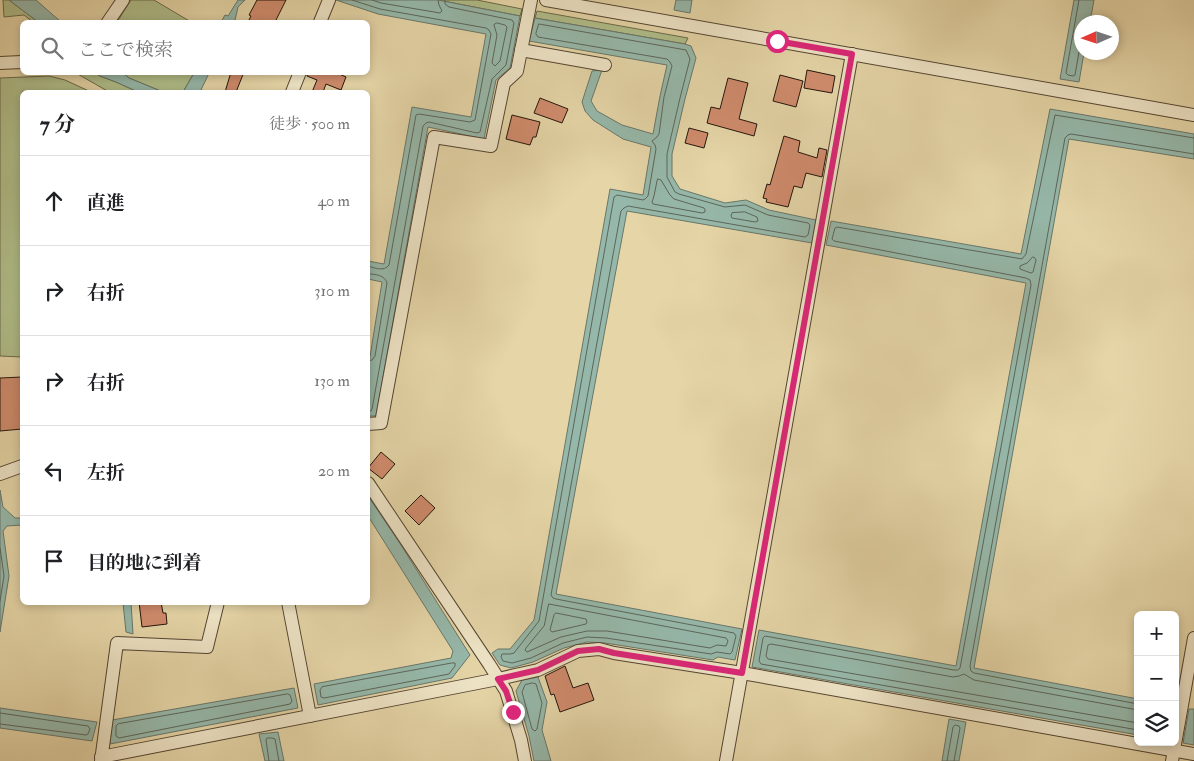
<!DOCTYPE html>
<html lang="ja">
<meta charset="utf-8">
<style>
:root{--surface:#fff;--page:#f2f2f2;--text:#202124;--muted:#757577;--line:#e0e0e0}
body{margin:0;font-family:"IM FELL Double Pica","Noto Serif JP",serif;background:var(--page);color:var(--text)}
.controls{position:absolute;right:15px;bottom:15px;display:grid;overflow:hidden;border-radius:8px;box-shadow:0 2px 8px #0003}
.controls button{width:45px;height:45px;display:grid;place-items:center;padding:0;border:0;border-bottom:1px solid var(--line);background:var(--surface);color:var(--text);font:25px sans-serif}
.compass{position:absolute;left:1074px;top:15px;width:45px;height:45px;border-radius:50%;background:var(--surface);box-shadow:0 2px 8px #0003;rotate:267deg}
.stop{position:absolute;width:15px;height:15px;margin:-11px;border:4px solid #db2777;border-radius:50%;background:#fff}
.stop.end{background:#db2777;border-color:#fff;box-shadow:0 1px 5px #0008}
.list{margin:0;padding:0;list-style:none}
h2{display:flex;justify-content:space-between;align-items:center;height:65px;margin:0;padding:0 20px;font-size:21px}
h2 small{font-size:16px;font-weight:400;color:var(--muted)}
.list li{display:grid;grid-template-columns:32px 1fr auto;gap:15px;align-items:center;box-sizing:border-box;height:90px;padding:0 20px;border-top:1px solid var(--line)}
.list b{display:block;font-size:19px;white-space:nowrap}
.list em{font-size:16px;font-style:normal;color:var(--muted)}
.icon{flex:none;width:28px;height:28px;fill:none;stroke:currentColor;stroke-width:2;stroke-linecap:round;stroke-linejoin:round}
.map{position:relative;flex:none;width:1194px;height:761px;overflow:hidden}
.search{position:absolute;background:var(--surface);box-shadow:0 2px 8px #0003;left:20px;top:20px;width:350px;height:55px;display:flex;align-items:center;gap:12px;box-sizing:border-box;padding:0 18px;border-radius:8px;color:var(--muted);font-size:19px}
.panel{position:absolute;background:var(--surface);box-shadow:0 2px 8px #0003;left:20px;top:90px;width:350px;height:515px;border-radius:8px}
.map>svg:first-child{display:block}
</style>
<div class="map">
<svg width="1194" height="761" viewBox="0 0 1194 761">
<rect width="100%" height="100%" fill="#e5d5a7"/>
<filter id="stains"><feTurbulence type="fractalNoise" baseFrequency=".004" numOctaves="4"/><feColorMatrix values="0 0 0 0 .2 0 0 0 0 .09 0 0 0 0 .02 0 0 0 .5 -.17"/></filter>
<radialGradient id="worn" r=".72"><stop offset=".6" stop-color="#630" stop-opacity="0"/><stop offset="1" stop-color="#630" stop-opacity=".3"/></radialGradient>
<!-- green -->
<g fill="#b0be8a" stroke="#6a6a4a">
<polygon points="3,0 9,0 38,22 33,22 24,15 4,17"/>
<polygon points="131,0 154,0 191,22 117,22"/>
<polygon points="438,0 477,0 522,9 520,16"/>
<polygon points="537,11 688,38 685,44 535,18"/>
<polygon points="78,72 95,73 100,76 116,82 138,92 109,92 76,73"/>
<polygon points="123,73 194,73 183,92 163,92 129,78"/>
<polygon points="49,76 65,80 91,92 22,92 22,357 0,356 0,78"/>
</g>
<!-- water -->
<g fill="#96b8aa" stroke="#68776a">
<polygon points="9,0 36,0 61,22 38,22"/>
<polygon points="238,0 245,0 238,7 235,20 232,22 221,22 225,15 228,16"/>
<polygon points="336,0 438,0 520,16 510,68 496,80 484,139 428,127 376,416 368,416 368,369 382,282 368,279 368,261 384,264 412,107 471,117 486,34 378,14"/>
<polygon points="676,0 692,0 690,13 674,10"/>
<polygon points="1074,0 1094,0 1090,22 1082,22 1082,52 1084,53 1079,82 1060,79"/>
<polygon points="535,18 685,44 691,46 696,58 685,99 672,154 672,176 680,189 725,203 746,200 769,210 816,220 812,243 627,211 556,594 742,629 735,660 718,657 713,660 605,643 587,642 564,648 533,662 511,668 500,665 492,653 498,649 510,649 534,620 610,189 643,195 651,147 623,139 593,120 585,111 582,102 592,71 602,70 591,101 597,111 622,125 653,134 660,96 667,65 529,41"/>
<polygon points="96,73 123,73 129,78 163,92 138,92 116,82 100,76"/>
<polygon points="194,73 209,73 200,92 183,92"/>
<polygon points="1050,109 1194,134 1194,159 1069,139 974,668 1138,699 1138,735 752,667 759,630 956,666 1026,283 826,245 831,221 1021,254"/>
<polygon points="0,490 3,507 15,518 22,518 22,525 7,526 3,531 9,576 0,632"/>
<polygon points="368,496 401,545 470,655 452,678 318,705 314,684 451,658 453,651 368,516"/>
<polygon points="123,603 131,603 133,634 126,632"/>
<polygon points="538,677 547,702 542,730 551,761 534,761 529,736 516,691 522,680"/>
<polygon points="294,688 298,708 110,744 112,720"/>
<polygon points="0,708 97,722 92,741 0,728"/>
<polygon points="1189,709 1194,709 1194,745 1183,743"/>
<polygon points="949,719 966,722 959,761 942,761"/>
<polygon points="278,732 284,761 265,761 259,734"/>
</g>
<g fill="none" stroke-linecap="round" stroke-linejoin="round">
<!-- shore -->
<g stroke="#5c665a" stroke-width="1">
<path d="M 352,0 L 380,9 L 486,28 L 489,30 L 491,34 L 475,120 L 470,122 L 419,114 L 416,115 L 389,265 C 384,272 375,268 368,266"/>
<polyline points="372,0 381,3 440,13 442,11 439,5 438,0"/>
<polyline points="1079,0 1066,73 1068,75 1073,76 1075,75 1079,52 1082,49"/>
<polygon points="497,23 505,25 507,27 500,61 495,66 492,63 497,35 494,25"/>
<polygon points="539,24 686,50 690,59 680,98 667,154 667,177 675,192 679,194 725,207 745,205 768,215 808,223 810,225 808,235 805,237 628,206 624,208 621,211 551,595 553,598 556,599 734,633 736,636 732,652 730,654 717,652 711,654 606,638 587,637 563,643 531,658 512,663 503,661 501,657 502,654 510,654 514,653 539,621 614,197 617,195 643,200 645,199 648,196 656,149 655,145 652,141 657,137 659,134 664,97 672,66 670,62 667,59 538,37 536,34"/>
<polygon points="658,179 661,180 670,195 674,199 704,208 705,210 705,212 702,213 653,204 652,202 654,196 657,181"/>
<polygon points="745,212 757,217 758,221 755,222 732,218 731,216 732,213"/>
<polygon points="1033,257 1035,258 1036,260 1033,272 1031,273 1020,269 1020,266 1027,263"/>
<path d="M 368,274 C 375,274 385,275 387,283 L 375,356 L 372,360 L 368,361"/>
<polyline points="368,411 371,411 372,409 423,126 426,123 429,122 477,133 480,132 492,79 506,65 514,23 512,20 449,7 445,4 445,0"/>
<polyline points="0,548 4,576 0,601"/>
<polygon points="549,604 726,638 728,641 726,646 717,645 710,648 607,631 587,631 561,637 527,652 525,650 526,648 544,626"/>
<polygon points="556,613 586,619 587,622 586,624 552,632 550,630 554,615"/>
<polygon points="452,663 455,663 455,666 449,674 324,698 321,697 320,690 322,687"/>
<polygon points="533,683 536,684 542,703 537,729 535,731 532,729 522,692 525,685"/>
<polygon points="288,694 290,695 292,701 290,704 119,738 116,736 116,726 118,724"/>
<polyline points="1138,704 974,673 971,671 970,666 1065,138 1068,135 1071,134 1194,154"/>
<polyline points="1138,710 974,680 964,674 959,676 953,677 771,644 768,645 766,656 768,659 1138,723"/>
<polyline points="0,713 88,726 90,729 88,734 86,735 0,724"/>
<polyline points="1138,730 761,664 759,661 763,638 765,636 954,670 958,670 960,668 1031,285 1030,280 1026,278 834,241 832,239 835,228 837,227 1022,259 1026,254 1055,115 1194,138"/>
<polyline points="269,761 266,740 267,738 272,738 275,739 279,761"/>
<polyline points="947,761 953,727 955,725 959,726 960,728 954,761"/>
</g>
</g>
<!-- building -->
<g fill="#d08c6d" stroke="#23150b">
<polygon points="257,0 286,0 275,22 248,22 251,16 249,15"/>
<polygon points="807,70 835,76 832,93 804,88"/>
<polygon points="231,72 244,72 236,92 225,92"/>
<polygon points="308,72 335,72 346,77 341,90 326,84 323,92 312,92 317,80 307,76"/>
<polygon points="780,75 803,81 796,107 773,101"/>
<polygon points="728,78 748,83 739,119 757,124 754,136 707,123 711,107 720,109"/>
<polygon points="540,98 568,109 562,123 534,113"/>
<polygon points="512,115 540,122 536,137 533,137 530,145 506,139"/>
<polygon points="689,128 708,133 704,148 685,143"/>
<polygon points="784,136 800,141 798,152 817,158 819,148 827,150 822,177 806,173 802,188 794,186 788,207 766,202 767,199 763,198 767,184 770,185"/>
<polygon points="22,377 22,429 0,431 0,378"/>
<polygon points="381,452 395,464 382,479 368,468"/>
<polygon points="421,495 435,508 419,525 405,511"/>
<polygon points="139,602 161,602 163,613 166,613 167,624 142,627"/>
<polygon points="565,666 573,688 588,683 594,700 560,712 554,694 551,695 545,676"/>
</g>
<g fill="none" stroke-linecap="round" stroke-linejoin="round">
<defs>
<g id="minor">
<polyline points="546,0 1194,115"/>
<polyline points="108,22 123,0"/>
<polyline points="320,22 329,0"/>
<polyline points="521,50 605,65"/>
<polyline points="0,63 22,62"/>
<polyline points="292,92 300,72"/>
<polyline points="368,424 381,423 434,137 491,146 504,83 517,71 531,0"/>
<polyline points="0,474 22,466"/>
<polyline points="368,483 489,664 506,691 521,740 525,761"/>
<polyline points="288,602 310,716"/>
<polyline points="101,757 498,679 538,670 578,651 599,649 614,653 742,673 1194,754"/>
<polyline points="101,761 117,643 207,647 218,602"/>
<polyline points="726,761 852,54"/>
<polyline points="1172,761 1194,638"/>
</g>
</defs>
<!-- minor casing -->
<use href="#minor" stroke="#544532" stroke-width="14"/>
<!-- minor -->
<use href="#minor" stroke="#eee4c6" stroke-width="12"/>
</g>
<g fill="none" stroke-linecap="round" stroke-linejoin="round">
<!-- route -->
<polyline stroke="#db2777" stroke-width="6" points="513,712 506,691 498,679 538,670 578,651 599,649 614,653 742,673 852,54 777,41"/>
</g>
<rect width="100%" height="100%" filter="url(#stains)"/>
<rect width="100%" height="100%" fill="url(#worn)"/>
</svg>
<div class="controls">
<button>+</button>
<button>−</button>
<button><svg class="icon" aria-label="layers" viewBox="0 0 24 24"><path d="M12 4l9 5-9 5-9-5zM3 14l9 5 9-5"/></svg></button>
</div>
<svg class="compass" viewBox="-18 -18 36 36"><path d="M0-13l5 13h-10z" fill="#e53935"/><path d="M0 13l5-13h-10z" fill="#757577"/></svg>
<div class="stop" style="left:777px;top:41px"></div>
<div class="stop end" style="left:513px;top:712px"></div>
<div class="search"><svg class="icon" aria-label="search" viewBox="0 0 24 24"><circle cx="10" cy="10" r="6"/><path d="M15 15l6 6"/></svg>ここで検索</div>
<section class="panel">
<h2>7 分<small>徒歩 · 500 m</small></h2>
<ul class="list">
<li><svg class="icon" aria-label="ahead" viewBox="0 0 24 24"><path d="M12 20V5M6 11l6-6 6 6"/></svg><div><b>直進</b></div><em>40 m</em></li>
<li><svg class="icon" aria-label="right" viewBox="0 0 24 24"><path d="M7 20v-9h11M14 6l5 5-5 5"/></svg><div><b>右折</b></div><em>310 m</em></li>
<li><svg class="icon" aria-label="right" viewBox="0 0 24 24"><path d="M7 20v-9h11M14 6l5 5-5 5"/></svg><div><b>右折</b></div><em>130 m</em></li>
<li><svg class="icon" aria-label="left" viewBox="0 0 24 24"><path d="M17 20v-9H6M10 6l-5 5 5 5"/></svg><div><b>左折</b></div><em>20 m</em></li>
<li><svg class="icon" aria-label="arrive" viewBox="0 0 24 24"><path d="M6 21V4h12l-3 4 3 4H6"/></svg><div><b>目的地に到着</b></div></li>
</ul>
</section>
</div>
